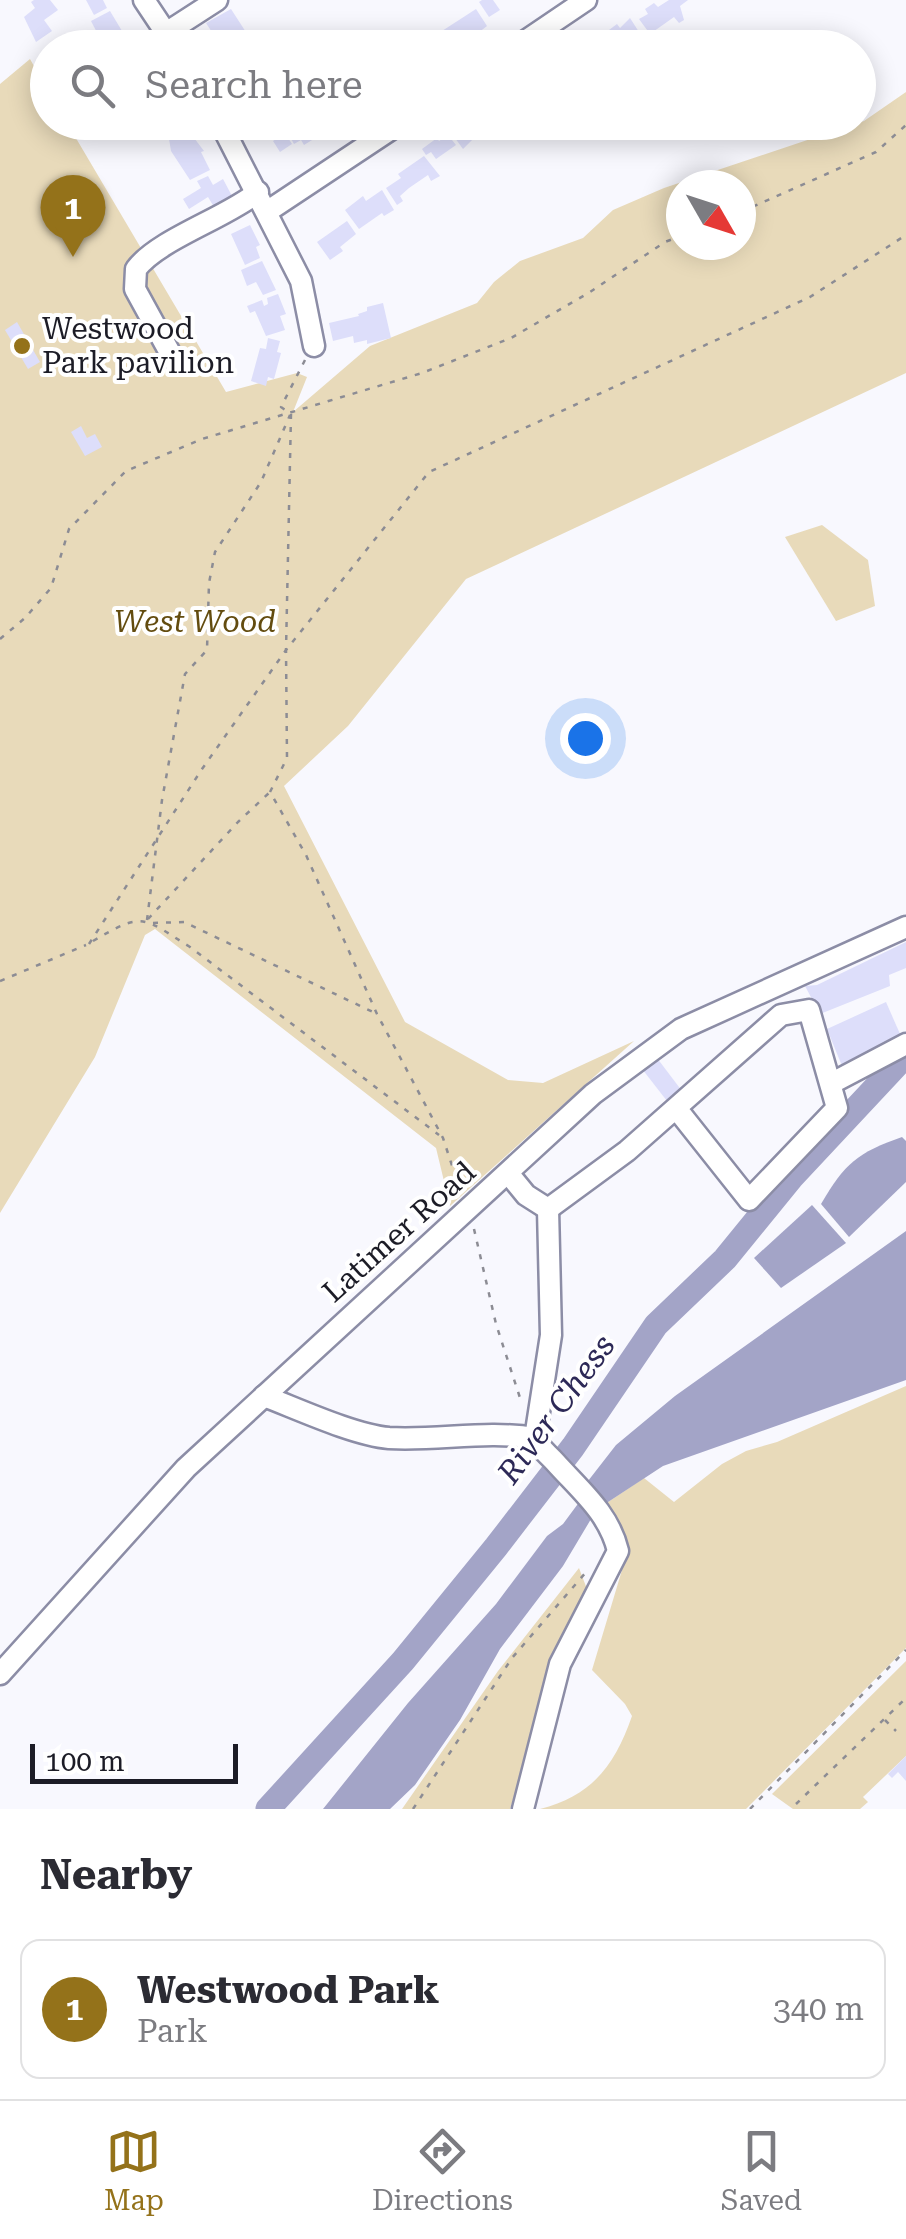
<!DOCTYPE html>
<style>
:root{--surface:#fff;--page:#f7f7f7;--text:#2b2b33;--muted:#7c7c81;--line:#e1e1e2;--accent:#94721a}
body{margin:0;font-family:"Roboto Serif",serif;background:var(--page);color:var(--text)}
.compass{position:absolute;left:666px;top:170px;width:90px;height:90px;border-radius:50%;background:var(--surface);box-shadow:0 5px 25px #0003;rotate:129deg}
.scale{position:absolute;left:30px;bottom:25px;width:208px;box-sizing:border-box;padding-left:10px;border:5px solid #1c1c26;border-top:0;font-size:28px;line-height:35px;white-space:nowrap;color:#1c1c26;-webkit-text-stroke:8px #fff;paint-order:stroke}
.you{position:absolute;left:585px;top:738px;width:35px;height:35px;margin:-25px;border:8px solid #fff;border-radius:50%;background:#1a73e8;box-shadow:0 0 0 15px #1a73e833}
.badge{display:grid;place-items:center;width:65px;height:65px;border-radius:50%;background:var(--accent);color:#fff;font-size:32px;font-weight:700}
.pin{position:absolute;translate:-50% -82px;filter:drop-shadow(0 2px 5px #0008)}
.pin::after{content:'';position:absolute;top:52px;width:35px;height:30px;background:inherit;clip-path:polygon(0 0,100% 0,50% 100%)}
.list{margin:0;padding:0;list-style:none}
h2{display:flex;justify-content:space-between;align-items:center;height:130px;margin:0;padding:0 40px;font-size:42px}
h2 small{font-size:32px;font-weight:400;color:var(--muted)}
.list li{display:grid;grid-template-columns:65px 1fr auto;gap:30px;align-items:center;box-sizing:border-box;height:140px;margin:0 20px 20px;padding:0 20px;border:2px solid var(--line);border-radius:20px}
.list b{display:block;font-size:38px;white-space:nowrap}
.list p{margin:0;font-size:32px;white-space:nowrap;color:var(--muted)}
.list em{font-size:32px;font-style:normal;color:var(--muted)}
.icon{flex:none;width:55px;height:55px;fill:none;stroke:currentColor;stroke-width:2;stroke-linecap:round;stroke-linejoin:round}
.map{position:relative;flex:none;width:906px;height:1809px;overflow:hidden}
.search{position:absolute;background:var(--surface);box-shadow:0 5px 25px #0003;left:30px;right:30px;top:30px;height:110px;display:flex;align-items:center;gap:25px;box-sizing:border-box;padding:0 35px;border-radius:55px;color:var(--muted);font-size:38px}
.sheet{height:290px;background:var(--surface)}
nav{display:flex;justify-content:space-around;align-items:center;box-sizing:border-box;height:140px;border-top:2px solid var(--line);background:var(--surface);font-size:28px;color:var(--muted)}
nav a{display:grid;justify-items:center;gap:5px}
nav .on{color:var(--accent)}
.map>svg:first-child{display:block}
</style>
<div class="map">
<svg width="906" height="1809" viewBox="0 0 906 1809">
<rect width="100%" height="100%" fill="#f8f8fe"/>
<!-- green -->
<g fill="#e8daba" fill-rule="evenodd">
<path d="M 30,59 L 47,89 L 48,122 L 67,123 L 226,392 L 297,373 L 307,377 L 293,412 L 370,346 L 477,303 L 494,282 L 520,261 L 583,238 L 613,210 L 664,188 L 864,121 L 906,92 L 906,373 L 466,579 L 348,726 L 284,786 L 405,1022 L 508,1080 L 543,1083 L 634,1041 L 450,1206 L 436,1148 L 155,929 L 145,935 L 95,1057 L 0,1213 L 0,84 ZM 681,185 L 741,185 L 741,245 L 681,245 Z"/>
<polygon points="822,525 868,560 875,606 836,621 785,537"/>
<path d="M 906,1386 L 906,1648 L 746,1809 L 540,1809 C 592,1796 615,1765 632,1716 L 625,1704 L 592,1670 L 628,1550 L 605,1504 L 644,1478 L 674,1502 L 722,1464 L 746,1451 L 777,1442 Z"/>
<polygon points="579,1568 590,1597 556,1665 510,1809 402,1809 498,1671"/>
<polygon points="906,1661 906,1756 863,1797 868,1802 860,1809 793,1809 772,1794"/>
</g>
<!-- water -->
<g fill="#a3a4c7">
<path d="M 902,1137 L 906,1141 L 906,1182 L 849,1237 L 821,1204 C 845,1163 857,1153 902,1137 Z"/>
<polygon points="812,1205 846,1243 781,1288 754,1258"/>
<polygon points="906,1231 906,1380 663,1466 605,1504 594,1514 563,1566 500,1649 460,1720 415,1785 390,1809 323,1809 408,1703 496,1604 547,1536 563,1524 580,1501 588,1481 616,1445 675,1396"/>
</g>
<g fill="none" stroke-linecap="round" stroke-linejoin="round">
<!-- river -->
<polyline stroke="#a3a4c7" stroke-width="25" points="268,1809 403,1661 496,1547 573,1447 656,1325 725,1259 791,1178 906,1055"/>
</g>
<!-- building -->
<g fill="#dddefa">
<polygon points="34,0 50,0 58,10 44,20 52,31 36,42 24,17 35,8 31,2"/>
<polygon points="86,0 103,0 107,8 94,15"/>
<polygon points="482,0 493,0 500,10 489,17 479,2"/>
<polygon points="669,0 688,0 680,6 684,20 679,23 674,17 650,34 639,19 648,14 645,9 654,3 658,7"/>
<polygon points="231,9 251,40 239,48 231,40 221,46 206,23"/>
<polygon points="476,9 487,26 478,33 476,30 459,44 454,37 449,41 442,31"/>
<polygon points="110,11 128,41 115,48 105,48 91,21"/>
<polygon points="630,18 639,32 631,38 635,44 622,48 609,30 617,24 620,28"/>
<polygon points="608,35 611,48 578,48 601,42 600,37"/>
<polygon points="162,122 190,122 169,134"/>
<polygon points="294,122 319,122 325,132 304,145 301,140 294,144 285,128"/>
<polygon points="469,122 486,122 495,136 489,140 485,135 478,139 476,136 463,149 455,138"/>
<polygon points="188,130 204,151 201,152 210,170 190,180 171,151 169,139"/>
<polygon points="285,133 292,144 280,152 273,141"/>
<polygon points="448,135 456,145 436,159 431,152 426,155 422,149 437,138 439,141"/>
<polygon points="424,156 440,176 431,181 428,175 409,188 400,196 403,201 397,205 386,188 401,178 398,174"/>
<polygon points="208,176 213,185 223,179 232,196 214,207 208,197 189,209 183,199 201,188 197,181"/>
<polygon points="382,190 394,210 384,216 382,213 359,229 345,210 363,196 366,201"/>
<polygon points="347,221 356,234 340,247 343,251 330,260 317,242"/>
<polygon points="250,225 260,245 256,247 260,258 245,265 231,234"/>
<polygon points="262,261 276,290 263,295 256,282 247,286 241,270"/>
<polygon points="278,294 286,314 280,316 285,330 266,336 255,311 250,313 247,306 262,300 264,306 268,304 267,298"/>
<polygon points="383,303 391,338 367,344 367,340 354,343 353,336 333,341 329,323 359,316 358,314 367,311 367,307"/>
<polygon points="17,322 40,362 28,369 5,330"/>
<polygon points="268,338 280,341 277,352 281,353 274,379 268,377 266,386 251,381 260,348 266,349"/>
<polygon points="81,426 87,438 95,434 102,447 85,456 71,432"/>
<polygon points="906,942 906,968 889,975 890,986 820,1014 805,986 817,985"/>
<polygon points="886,1002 904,1043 842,1066 827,1029"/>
<polygon points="657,1058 682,1091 667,1101 639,1065"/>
<polygon points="906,1756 906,1781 898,1772 892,1778 888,1774"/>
</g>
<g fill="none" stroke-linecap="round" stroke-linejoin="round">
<defs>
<g id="minor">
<polyline points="144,0 176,48"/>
<polyline points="166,33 217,0"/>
<polyline points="515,48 586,0"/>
<polyline points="220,122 301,281 314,346"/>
<polyline points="268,211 402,122"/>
<path d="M 175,362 L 135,289 L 136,269 C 159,239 226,218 258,192"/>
<polyline points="832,1083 906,1044"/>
<polyline points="508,1173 526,1195 548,1209 627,1151 781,1015 809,1010 837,1108 749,1200 676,1108"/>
<path d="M 264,1396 C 298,1409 354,1435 389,1438 C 437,1441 486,1430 535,1438"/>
<polyline points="0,1674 186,1468 593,1094 681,1029 906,927"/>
<path d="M 523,1809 L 560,1664 L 618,1551 C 609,1513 580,1490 555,1462 C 547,1453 540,1449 535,1438 L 551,1335 L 548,1209"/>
</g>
</defs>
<!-- minor casing -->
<use href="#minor" stroke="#8c8da6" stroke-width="25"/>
<!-- path -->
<g stroke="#8c8c94" stroke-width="2.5" stroke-dasharray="5 8" stroke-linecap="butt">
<polyline points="741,212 876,152 906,125"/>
<polyline points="305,360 281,407 291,414 286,650 287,758 270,792 306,855 377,1014 443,1138 461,1193"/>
<polyline points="0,639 25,618 51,588 69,529 126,471 202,439 422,373 511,338 590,292 665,242 681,236"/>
<polyline points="148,919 238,822 270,792"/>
<polyline points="147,920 162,800 185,674 207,650 209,583 215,552 261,482 290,415"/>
<polyline points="153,923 184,922 375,1013"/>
<path d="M 93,941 C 144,911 142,917 190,947 L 439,1135"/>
<polyline points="89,944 202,769 286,650 429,472 810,297 906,235"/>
<polyline points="0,981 86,945"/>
<polyline points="474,1229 496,1324 522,1404"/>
<polyline points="885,1720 896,1731"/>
<polyline points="796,1804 906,1698"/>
<polyline points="413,1809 512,1658 587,1571"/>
<polyline points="750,1809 906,1650"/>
</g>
<!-- minor -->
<use href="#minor" stroke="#fff" stroke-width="20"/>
</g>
<!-- markers -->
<circle fill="#94721a" stroke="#fff" stroke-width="4" cx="22" cy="346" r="10"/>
<g text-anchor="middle" stroke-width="8" stroke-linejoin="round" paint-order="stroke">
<!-- poi labels -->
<g font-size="30" fill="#1c1c26" stroke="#fff" text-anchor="start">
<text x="42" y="339">Westwood<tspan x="42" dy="34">Park pavilion</tspan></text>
</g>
<!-- park labels -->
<g font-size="30" font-style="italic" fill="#634c0f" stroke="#fff">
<text x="195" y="632">West Wood</text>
</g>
<!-- street labels -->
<g font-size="30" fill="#1c1c26" stroke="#fff">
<text transform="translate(399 1232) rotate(-42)" y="10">Latimer Road</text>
</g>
<!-- water labels -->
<g font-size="32" font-style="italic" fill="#2d2957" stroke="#fff">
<text transform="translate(556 1409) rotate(-54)" y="11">River Chess</text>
</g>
</g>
</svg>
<svg class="compass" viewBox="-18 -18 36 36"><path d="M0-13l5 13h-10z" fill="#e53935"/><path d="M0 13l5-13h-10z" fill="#7c7c81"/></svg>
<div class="scale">100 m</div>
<div class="you"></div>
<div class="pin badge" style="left:73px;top:257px">1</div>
<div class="search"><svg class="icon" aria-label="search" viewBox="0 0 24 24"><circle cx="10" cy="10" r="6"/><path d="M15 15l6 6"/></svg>Search here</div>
</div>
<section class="sheet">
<h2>Nearby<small></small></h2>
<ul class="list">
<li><span class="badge">1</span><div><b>Westwood Park</b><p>Park</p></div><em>340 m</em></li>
</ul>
</section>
<nav>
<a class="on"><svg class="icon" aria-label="map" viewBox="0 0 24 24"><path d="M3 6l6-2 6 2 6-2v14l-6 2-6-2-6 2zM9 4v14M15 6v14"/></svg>Map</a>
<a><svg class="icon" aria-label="directions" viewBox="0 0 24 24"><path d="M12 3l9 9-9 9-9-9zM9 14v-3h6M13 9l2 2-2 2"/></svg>Directions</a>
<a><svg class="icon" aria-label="saved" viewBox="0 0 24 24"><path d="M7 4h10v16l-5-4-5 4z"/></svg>Saved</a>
</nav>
